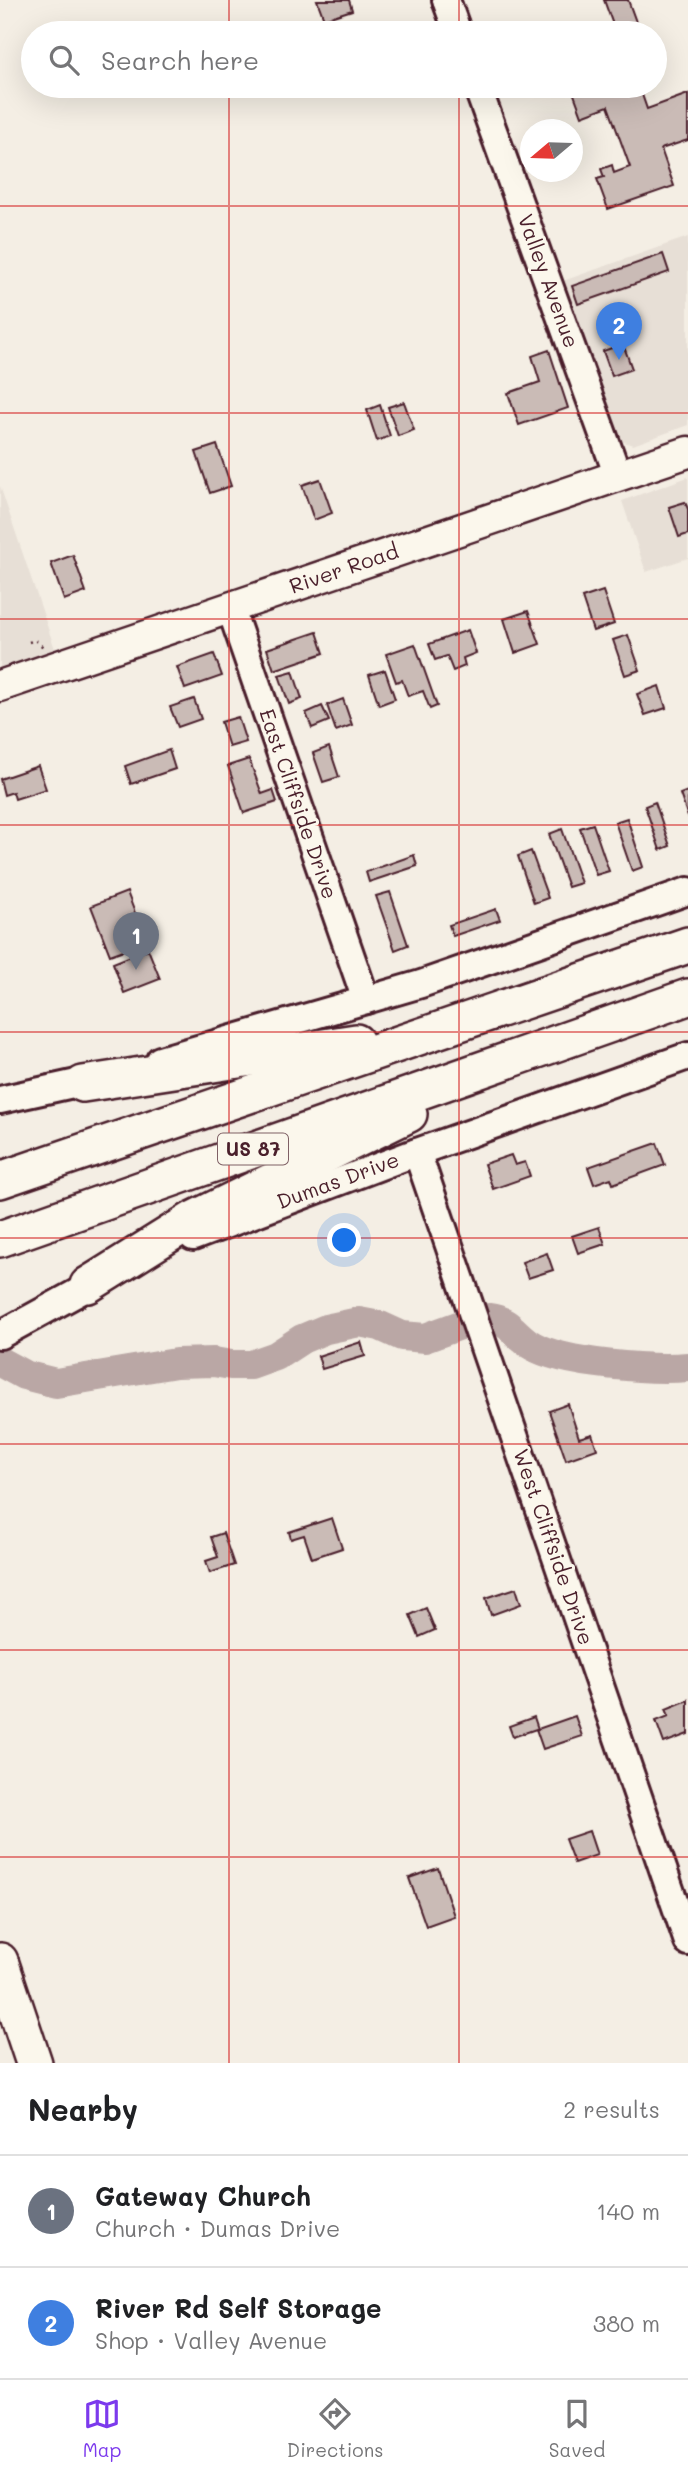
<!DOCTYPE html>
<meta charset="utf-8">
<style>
:root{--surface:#fff;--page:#f6f6f6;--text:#202124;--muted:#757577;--line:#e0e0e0;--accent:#7c3aed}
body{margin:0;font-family:Mali,sans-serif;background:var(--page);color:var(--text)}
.compass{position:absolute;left:520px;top:119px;width:63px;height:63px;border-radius:50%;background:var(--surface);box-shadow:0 7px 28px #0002;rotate:251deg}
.you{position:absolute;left:345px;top:1241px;width:24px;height:24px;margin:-18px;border:5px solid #fff;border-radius:50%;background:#1a73e8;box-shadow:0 0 0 10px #1a73e833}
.badge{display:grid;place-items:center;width:46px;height:46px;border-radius:50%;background:var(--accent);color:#fff;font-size:23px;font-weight:700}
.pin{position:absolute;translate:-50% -58px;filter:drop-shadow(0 2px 4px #0008)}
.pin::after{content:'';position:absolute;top:37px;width:24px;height:21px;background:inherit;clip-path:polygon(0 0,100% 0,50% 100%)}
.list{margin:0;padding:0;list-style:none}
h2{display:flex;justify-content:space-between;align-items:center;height:91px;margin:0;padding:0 28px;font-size:30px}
h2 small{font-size:23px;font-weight:400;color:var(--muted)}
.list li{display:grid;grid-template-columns:46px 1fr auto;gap:21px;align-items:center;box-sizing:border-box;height:112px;padding:0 28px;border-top:2px solid var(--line)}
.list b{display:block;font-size:26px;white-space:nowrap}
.list p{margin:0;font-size:23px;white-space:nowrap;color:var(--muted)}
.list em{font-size:23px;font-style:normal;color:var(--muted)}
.icon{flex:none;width:38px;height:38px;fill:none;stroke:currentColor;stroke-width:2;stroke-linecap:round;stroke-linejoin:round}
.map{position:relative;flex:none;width:688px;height:2063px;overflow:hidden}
.search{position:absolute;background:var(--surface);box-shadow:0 7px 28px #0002;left:21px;right:21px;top:21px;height:77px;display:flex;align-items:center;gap:18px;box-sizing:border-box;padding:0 24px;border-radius:38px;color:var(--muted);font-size:26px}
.sheet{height:315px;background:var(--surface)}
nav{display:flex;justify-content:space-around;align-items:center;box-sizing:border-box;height:98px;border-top:2px solid var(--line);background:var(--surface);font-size:19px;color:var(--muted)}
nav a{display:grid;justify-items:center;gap:4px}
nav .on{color:var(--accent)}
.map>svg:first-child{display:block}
</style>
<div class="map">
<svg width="688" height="2063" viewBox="0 0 688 2063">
<rect width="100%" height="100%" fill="#f4eee4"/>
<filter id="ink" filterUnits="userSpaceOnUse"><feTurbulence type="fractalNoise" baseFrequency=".0143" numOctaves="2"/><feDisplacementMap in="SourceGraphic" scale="14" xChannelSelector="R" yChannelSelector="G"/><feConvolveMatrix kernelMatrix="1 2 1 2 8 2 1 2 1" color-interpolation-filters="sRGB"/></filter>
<g filter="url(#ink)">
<!-- built -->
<g fill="#e7dfd6">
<polygon points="688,237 688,425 633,445 621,441 563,281"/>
<polygon points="688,477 688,558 646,572 622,501"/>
<polygon points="0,486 58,658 0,677"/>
</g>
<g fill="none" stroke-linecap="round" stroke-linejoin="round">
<!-- river -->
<g stroke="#baa7a5" stroke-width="30">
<path d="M 489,1318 C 510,1320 516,1337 533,1346 C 564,1364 652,1370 688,1367"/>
<polyline points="0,1362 24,1375 56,1383 176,1363 214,1362 231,1365 251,1365 276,1356 302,1339 326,1329 359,1322 380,1326 402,1336 425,1338 466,1323"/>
</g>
</g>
<!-- building -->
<g fill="#cabbb6" stroke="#4a1f2b" stroke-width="2">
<polygon points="317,0 349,0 352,10 324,19"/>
<polygon points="604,0 628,0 640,33 616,33"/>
<polygon points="403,23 406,33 375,33"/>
<polygon points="571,86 639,86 647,109 688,94 688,140 661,149 674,186 608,209 597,179 604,177 601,169 612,165 614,173 630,167 608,106 582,116"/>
<polygon points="663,254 669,272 578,304 572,286"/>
<polygon points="623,344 632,369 612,376 603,351"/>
<polygon points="549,350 568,408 519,425 508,393 540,382 532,356"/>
<polygon points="404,402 414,430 398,436 388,407"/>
<polygon points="380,405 390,436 377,441 367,410"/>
<polygon points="217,445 231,486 210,493 196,452"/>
<polygon points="320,479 332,513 314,520 302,485"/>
<polygon points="685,502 688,509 688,534 679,537 669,507"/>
<polygon points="73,555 86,592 64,600 51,563"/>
<polygon points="603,591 614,624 593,631 582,598"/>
<polygon points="528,611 540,644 515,653 504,619"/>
<polygon points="468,630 476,653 463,658 465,666 453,671 447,656 435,660 429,644"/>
<polygon points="317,632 324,653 274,670 267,649"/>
<polygon points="628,635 640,670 625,675 613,640"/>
<polygon points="415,644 437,706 430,709 423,691 408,696 402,680 396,682 386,654"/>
<polygon points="214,654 222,676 185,689 177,667"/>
<polygon points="385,670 395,699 379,705 369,675"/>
<polygon points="293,671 302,699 289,704 279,675"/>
<polygon points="659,686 666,708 645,715 637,694"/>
<polygon points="194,699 201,719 178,727 170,707"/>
<polygon points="343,699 352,725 336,731 327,705"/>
<polygon points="322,706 329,721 312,728 306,713"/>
<polygon points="238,717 246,742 229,747 221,722"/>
<polygon points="329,747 339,777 323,782 313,753"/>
<polygon points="169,750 175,769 131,784 125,766"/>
<polygon points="249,759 262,794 273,790 277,802 244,813 228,766"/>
<polygon points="38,766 46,789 15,799 13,792 4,795 0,779"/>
<polygon points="688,791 688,817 680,794"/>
<polygon points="655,802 670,846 660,850 645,806"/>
<polygon points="627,818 643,867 632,871 615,822"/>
<polygon points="593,824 609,871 596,875 580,828"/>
<polygon points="562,829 581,883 568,887 549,834"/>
<polygon points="531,851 548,898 534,903 518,856"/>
<polygon points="414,855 417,866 369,882 366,872"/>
<polygon points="127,892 146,942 110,955 91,906"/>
<polygon points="390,892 408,945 395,950 376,896"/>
<polygon points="496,909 500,920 453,936 449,925"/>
<polygon points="148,949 160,979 124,993 113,963"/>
<polygon points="657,1143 665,1165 613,1184 611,1178 594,1184 588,1167"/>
<polygon points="511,1155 515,1165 525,1162 530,1176 493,1189 484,1164"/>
<polygon points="599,1227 605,1244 578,1253 572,1236"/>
<polygon points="547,1253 553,1270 528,1278 522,1262"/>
<polygon points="361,1342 365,1356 322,1369 318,1356"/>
<polygon points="568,1404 579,1438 592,1434 597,1449 566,1460 549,1411"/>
<polygon points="332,1518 342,1548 312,1558 304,1535 291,1539 289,1532"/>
<polygon points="223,1533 234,1565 210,1573 206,1561 218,1557 211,1537"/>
<polygon points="516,1588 521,1604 491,1615 486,1598"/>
<polygon points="426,1608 435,1630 419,1637 410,1615"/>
<polygon points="688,1700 688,1734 664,1743 656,1721 669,1716 666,1709"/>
<polygon points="575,1716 582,1736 543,1749 536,1729 513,1737 509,1726 534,1717 538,1729"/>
<polygon points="589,1831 597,1855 574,1863 565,1839"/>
<polygon points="438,1868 454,1916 426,1926 409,1878"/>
</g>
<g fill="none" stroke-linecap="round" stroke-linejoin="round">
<defs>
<g id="secondary">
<polyline points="446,0 458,33"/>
<polyline points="477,86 618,476"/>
<polyline points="230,607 366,1000"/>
<polyline points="160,1060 421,984 688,891"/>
<polyline points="0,1100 100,1078"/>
<polyline points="417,1152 688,1942"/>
<polyline points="193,1237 417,1152 688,1056"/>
<polyline points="0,1335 104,1278"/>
</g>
<polyline id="primary" points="0,686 688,452"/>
<g id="highway">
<polyline points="83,1084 356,1042"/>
<polyline points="0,1180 688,945"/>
<polyline points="0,1239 688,997"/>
<polyline points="88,1285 192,1220 409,1114"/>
<polyline points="0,1961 34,2063"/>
</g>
</defs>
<!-- secondary casing -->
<use href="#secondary" stroke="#4a1f2b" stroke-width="32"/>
<!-- primary casing -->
<use href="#primary" stroke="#4a1f2b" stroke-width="35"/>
<!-- highway casing -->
<use href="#highway" stroke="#4a1f2b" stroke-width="40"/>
<!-- path -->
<polyline stroke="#4a1f2b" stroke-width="2.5" stroke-dasharray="2 5" stroke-linecap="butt" points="29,642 35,640 43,647"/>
<!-- secondary -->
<use href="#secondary" stroke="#fbf7ec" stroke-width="26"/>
<!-- primary -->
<use href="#primary" stroke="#fbf7ec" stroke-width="30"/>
<!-- highway -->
<use href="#highway" stroke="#fbf7ec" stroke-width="35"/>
</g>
</g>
<!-- grid -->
<path fill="none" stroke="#d62828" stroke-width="2" stroke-opacity="0.55" d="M 229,0 L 229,33M 459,0 L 459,33M 229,86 L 229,2063M 459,86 L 459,2063M 0,206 L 688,206M 0,413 L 688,413M 0,619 L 688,619M 0,825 L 688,825M 0,1032 L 688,1032M 0,1238 L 688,1238M 0,1444 L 688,1444M 0,1650 L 688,1650M 0,1857 L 688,1857"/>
<g text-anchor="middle" stroke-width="6" stroke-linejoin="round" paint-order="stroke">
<!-- shield labels -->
<rect fill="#fbf7ec" stroke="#7f6065" stroke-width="2" x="218" y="1133.5" width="70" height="31" rx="5"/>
<g font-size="19" font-weight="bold" fill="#4a1f2b">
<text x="253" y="1156">US 87</text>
</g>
<!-- street labels -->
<g font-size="21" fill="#4a1f2b" stroke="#fbf7ec">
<text transform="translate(548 281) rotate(70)" y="7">Valley Avenue</text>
<text transform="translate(344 569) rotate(-19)" y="7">River Road</text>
<text transform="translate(298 804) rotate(71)" y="7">East Cliffside Drive</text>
<text transform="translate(338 1181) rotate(-20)" y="7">Dumas Drive</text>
<text transform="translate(553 1547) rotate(71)" y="7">West Cliffside Drive</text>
</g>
</g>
</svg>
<svg class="compass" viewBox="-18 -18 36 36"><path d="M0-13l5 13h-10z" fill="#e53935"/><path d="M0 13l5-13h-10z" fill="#757577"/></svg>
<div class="you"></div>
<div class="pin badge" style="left:136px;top:970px;background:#6b7280">1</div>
<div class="pin badge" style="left:619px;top:360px;background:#3f7fe0">2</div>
<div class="search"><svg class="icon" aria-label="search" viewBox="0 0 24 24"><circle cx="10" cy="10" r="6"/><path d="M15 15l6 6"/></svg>Search here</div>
</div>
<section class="sheet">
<h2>Nearby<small>2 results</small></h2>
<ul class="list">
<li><span class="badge" style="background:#6b7280">1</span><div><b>Gateway Church</b><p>Church · Dumas Drive</p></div><em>140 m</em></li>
<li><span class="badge" style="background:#3f7fe0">2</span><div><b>River Rd Self Storage</b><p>Shop · Valley Avenue</p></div><em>380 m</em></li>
</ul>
</section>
<nav>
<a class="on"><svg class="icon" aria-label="map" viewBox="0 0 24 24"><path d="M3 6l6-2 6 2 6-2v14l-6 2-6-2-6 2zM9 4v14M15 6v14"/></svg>Map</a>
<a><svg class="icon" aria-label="directions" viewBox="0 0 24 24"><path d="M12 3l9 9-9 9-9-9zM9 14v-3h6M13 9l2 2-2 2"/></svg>Directions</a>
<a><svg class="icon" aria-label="saved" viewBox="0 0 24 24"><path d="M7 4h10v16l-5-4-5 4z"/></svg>Saved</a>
</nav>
